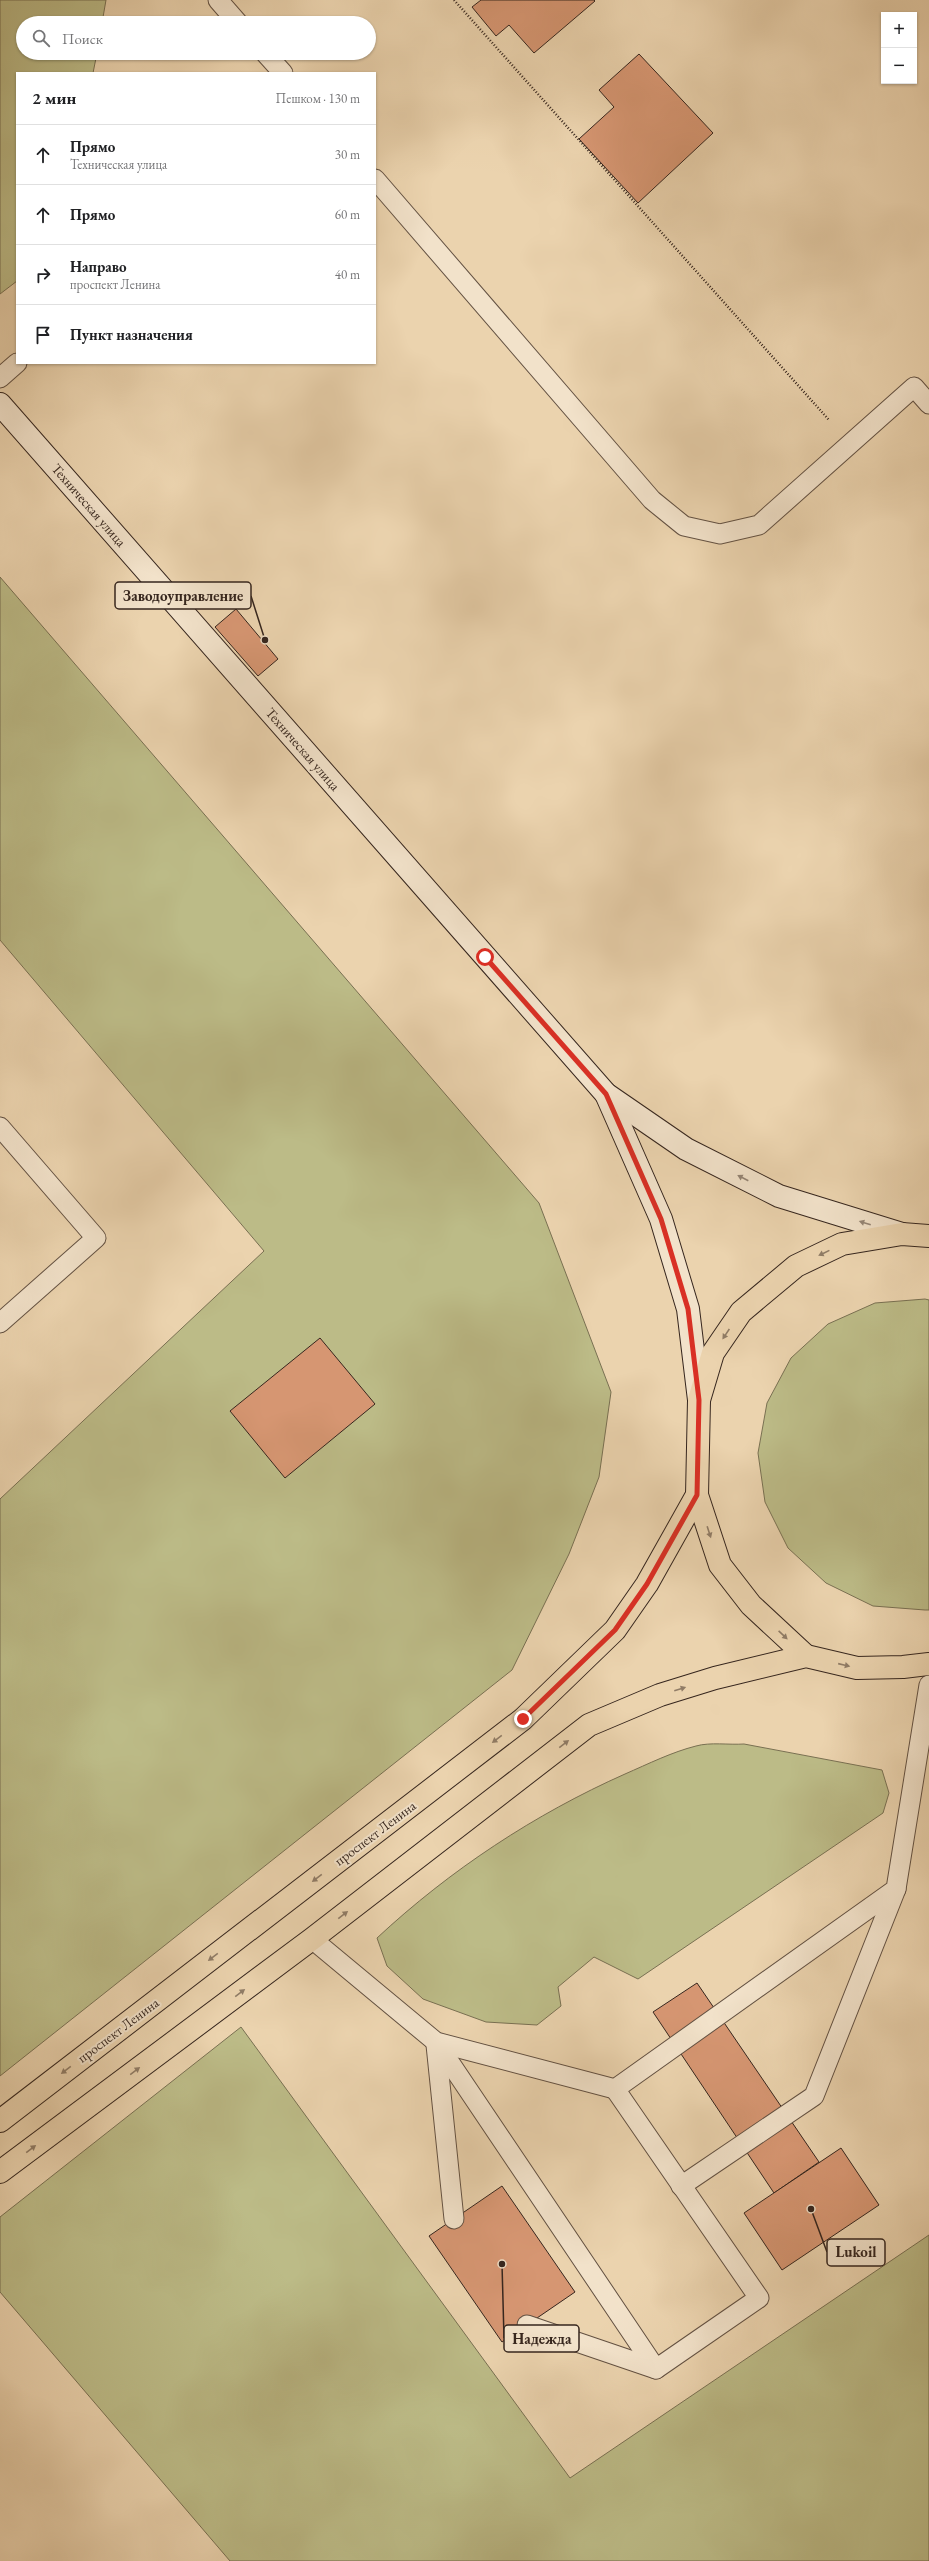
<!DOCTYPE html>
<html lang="ru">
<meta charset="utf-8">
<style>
:root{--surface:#fff;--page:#f6f6f6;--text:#202124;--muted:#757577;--line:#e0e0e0}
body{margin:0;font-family:"EB Garamond",serif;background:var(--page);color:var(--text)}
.controls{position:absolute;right:12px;top:12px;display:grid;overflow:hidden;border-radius:0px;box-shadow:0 1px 3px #0004}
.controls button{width:36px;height:36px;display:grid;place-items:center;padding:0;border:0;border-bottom:1px solid var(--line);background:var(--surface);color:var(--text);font:20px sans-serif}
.stop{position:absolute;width:12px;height:12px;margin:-9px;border:3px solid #d93025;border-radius:50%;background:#fff}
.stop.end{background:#d93025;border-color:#fff;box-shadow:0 1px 4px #0008}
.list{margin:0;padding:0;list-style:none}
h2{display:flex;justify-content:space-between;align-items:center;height:52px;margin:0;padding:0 16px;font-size:17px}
h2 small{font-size:13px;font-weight:400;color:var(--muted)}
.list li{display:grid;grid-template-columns:26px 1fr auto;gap:12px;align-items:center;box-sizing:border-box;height:60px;padding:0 16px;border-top:1px solid var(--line)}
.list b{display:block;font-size:15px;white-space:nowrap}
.list p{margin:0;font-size:13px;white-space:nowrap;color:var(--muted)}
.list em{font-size:13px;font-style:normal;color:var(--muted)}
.icon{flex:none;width:22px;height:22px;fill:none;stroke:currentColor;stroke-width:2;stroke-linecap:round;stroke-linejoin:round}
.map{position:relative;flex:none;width:929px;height:2561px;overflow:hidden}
.search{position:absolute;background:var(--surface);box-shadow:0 1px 3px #0004;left:16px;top:16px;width:360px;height:44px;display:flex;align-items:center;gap:10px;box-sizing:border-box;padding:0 14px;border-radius:22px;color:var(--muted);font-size:15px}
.panel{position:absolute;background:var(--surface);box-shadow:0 1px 3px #0004;left:16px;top:72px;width:360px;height:292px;border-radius:0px}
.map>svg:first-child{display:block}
</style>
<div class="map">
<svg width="929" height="2561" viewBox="0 0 929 2561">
<rect width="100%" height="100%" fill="#ebd3ae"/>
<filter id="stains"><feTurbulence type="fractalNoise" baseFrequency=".005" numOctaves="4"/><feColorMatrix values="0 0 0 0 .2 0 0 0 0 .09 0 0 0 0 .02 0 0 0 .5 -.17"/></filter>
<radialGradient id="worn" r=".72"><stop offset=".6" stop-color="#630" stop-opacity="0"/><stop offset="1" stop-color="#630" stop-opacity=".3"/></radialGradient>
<!-- green -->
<g fill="#bcbb87" stroke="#797052">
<polygon points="0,0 106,0 102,23 23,23 23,53 97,53 93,73 17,73 17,281 0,294"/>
<polygon points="0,577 539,1203 611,1392 599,1477 569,1554 512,1670 0,2076 0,1499 264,1251 0,940"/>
<polygon points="925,1299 929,1300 929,1610 925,1610 873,1606 826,1583 788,1548 765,1502 758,1453 767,1403 791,1358 828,1324 875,1303"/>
<path d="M 744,1744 L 882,1770 L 889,1793 L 883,1813 L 638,1979 L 594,1957 L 558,1987 L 561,2006 L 537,2025 L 486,2022 L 423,1999 L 387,1966 L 377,1938 C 450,1870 535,1814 625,1774 C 648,1764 672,1752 696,1746 C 710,1742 729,1745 744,1744 Z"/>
<polygon points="241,2027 570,2478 929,2235 929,2561 230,2561 0,2292 0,2217"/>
</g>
<!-- building -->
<g fill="#d69672" stroke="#36261e">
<polygon points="481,0 594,0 595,1 534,53 509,25 496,36 472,7"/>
<polygon points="639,54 713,133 638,203 579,139 614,107 599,90"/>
<polygon points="236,609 278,659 258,676 215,627"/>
<polygon points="320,1338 375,1404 285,1478 230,1411"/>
<polygon points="697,1983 819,2162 774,2193 653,2012"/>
<polygon points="841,2148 879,2205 782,2270 744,2213"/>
<polygon points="502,2186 575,2292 502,2342 429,2236"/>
</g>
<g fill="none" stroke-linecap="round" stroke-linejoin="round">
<defs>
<g id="service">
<polyline points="218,0 238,23"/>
<polyline points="265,53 283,73"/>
<polyline points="375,179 652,500 684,526 720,534 759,525 914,387 929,404"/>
<polyline points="0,378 17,363"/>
<polyline points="0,1127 96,1238 0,1323"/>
<polyline points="312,1939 436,2042 615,2089 896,1889 929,1685"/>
<polyline points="436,2042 656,2369 759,2298 615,2089"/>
<polyline points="436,2045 454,2219"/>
<polyline points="681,2186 814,2096 896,1889"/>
<polyline points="527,2325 656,2369"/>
</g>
<g id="secondary">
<polyline points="0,404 606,1094 686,1149 779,1196 902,1234"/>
<polyline points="606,1094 661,1219 688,1309 699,1400"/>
</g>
<g id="primary">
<polyline points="806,1656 751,1605 720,1565 697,1495 699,1400 713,1353 741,1312 796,1266 842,1244 902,1234 929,1236"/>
<polyline points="0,2121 523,1719 615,1630 647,1584 697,1495"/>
<polyline points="0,2172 312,1939 589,1725 660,1695 715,1678 806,1656 857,1668 903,1667 929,1664"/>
</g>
</defs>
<!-- service casing -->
<use href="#service" stroke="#635142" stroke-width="21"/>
<!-- secondary casing -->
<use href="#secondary" stroke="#36261e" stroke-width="24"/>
<!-- primary casing -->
<use href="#primary" stroke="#36261e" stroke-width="24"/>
<!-- path -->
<polyline stroke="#36261e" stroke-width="2.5" stroke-dasharray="1 2" stroke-linecap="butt" points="454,0 829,420"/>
<!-- service -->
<use href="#service" stroke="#f2e2ca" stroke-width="19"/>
<!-- secondary -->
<use href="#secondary" stroke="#f2e2ca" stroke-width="22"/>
<!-- primary -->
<use href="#primary" stroke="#ebd3ae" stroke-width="22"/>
</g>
<!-- one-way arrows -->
<defs><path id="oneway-solid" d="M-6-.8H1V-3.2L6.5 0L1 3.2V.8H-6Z"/></defs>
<g fill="#948474">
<use href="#oneway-solid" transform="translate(743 1178) rotate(-153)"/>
<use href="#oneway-solid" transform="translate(865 1223) rotate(-163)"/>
</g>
<g fill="#907c66">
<use href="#oneway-solid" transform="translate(824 1253) rotate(154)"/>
<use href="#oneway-solid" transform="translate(726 1334) rotate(124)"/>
<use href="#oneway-solid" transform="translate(709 1532) rotate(72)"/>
<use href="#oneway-solid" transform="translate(783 1635) rotate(43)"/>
<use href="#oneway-solid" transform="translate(844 1665) rotate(13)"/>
<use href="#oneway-solid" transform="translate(680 1689) rotate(-17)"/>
<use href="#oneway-solid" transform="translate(497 1739) rotate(143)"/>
<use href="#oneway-solid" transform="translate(564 1744) rotate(-38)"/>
<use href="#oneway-solid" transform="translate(317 1878) rotate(143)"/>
<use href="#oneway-solid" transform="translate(343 1915) rotate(-38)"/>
<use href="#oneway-solid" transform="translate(213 1957) rotate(143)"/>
<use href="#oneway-solid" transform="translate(240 1993) rotate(-37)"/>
<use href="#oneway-solid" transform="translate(66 2070) rotate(143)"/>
<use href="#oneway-solid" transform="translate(135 2071) rotate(-37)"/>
<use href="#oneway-solid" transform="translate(31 2149) rotate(-37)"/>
</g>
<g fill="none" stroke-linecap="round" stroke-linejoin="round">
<!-- route -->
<polyline stroke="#d93025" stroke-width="5" points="485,957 606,1094 661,1219 688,1309 699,1400 697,1495 647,1584 615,1630 523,1719"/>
</g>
<g text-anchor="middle" stroke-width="4" stroke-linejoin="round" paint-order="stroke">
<!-- street labels -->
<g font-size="14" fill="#36261e" stroke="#f2e2ca">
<text transform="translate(89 505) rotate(49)" y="5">Техническая улица</text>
<text transform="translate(303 749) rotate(49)" y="5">Техническая улица</text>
<text transform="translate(375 1833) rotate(-37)" y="5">проспект Ленина</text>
<text transform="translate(118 2030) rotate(-37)" y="5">проспект Ленина</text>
</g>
</g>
<!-- callouts -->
<path fill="none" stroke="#36261e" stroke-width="1.5" d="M265 640L251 596M811 2209L827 2252M502 2264L504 2338"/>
<g fill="#36261e" stroke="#f2e2ca" stroke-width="1.5">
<circle cx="265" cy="640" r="4"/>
<circle cx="811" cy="2209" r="4"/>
<circle cx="502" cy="2264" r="4"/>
</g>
<g fill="#f2e2ca" stroke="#36261e" stroke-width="1.5">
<rect x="115" y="582" width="136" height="27" rx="4"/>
<rect x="827" y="2239" width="58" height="27" rx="4"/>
<rect x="504" y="2325" width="75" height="27" rx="4"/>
</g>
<g font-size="15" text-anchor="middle" font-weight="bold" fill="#36261e">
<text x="183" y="601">Заводоуправление</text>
<text x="856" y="2257">Lukoil</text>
<text x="542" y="2344">Надежда</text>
</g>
<rect width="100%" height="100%" filter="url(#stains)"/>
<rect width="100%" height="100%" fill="url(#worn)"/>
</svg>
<div class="controls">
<button>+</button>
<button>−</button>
</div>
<div class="stop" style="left:485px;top:957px"></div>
<div class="stop end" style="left:523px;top:1719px"></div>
<div class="search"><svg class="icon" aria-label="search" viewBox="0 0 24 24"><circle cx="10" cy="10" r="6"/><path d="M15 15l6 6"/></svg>Поиск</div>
<section class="panel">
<h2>2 мин<small>Пешком · 130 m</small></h2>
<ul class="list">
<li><svg class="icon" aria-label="ahead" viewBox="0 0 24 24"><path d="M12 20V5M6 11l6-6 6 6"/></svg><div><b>Прямо</b><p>Техническая улица</p></div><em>30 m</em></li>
<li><svg class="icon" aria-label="ahead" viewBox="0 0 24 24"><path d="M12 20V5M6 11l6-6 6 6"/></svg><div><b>Прямо</b></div><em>60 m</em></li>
<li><svg class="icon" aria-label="right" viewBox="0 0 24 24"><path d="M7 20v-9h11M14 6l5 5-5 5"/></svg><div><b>Направо</b><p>проспект Ленина</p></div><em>40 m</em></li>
<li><svg class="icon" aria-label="arrive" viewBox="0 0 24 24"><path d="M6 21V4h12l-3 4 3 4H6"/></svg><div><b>Пункт назначения</b></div></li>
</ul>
</section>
</div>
